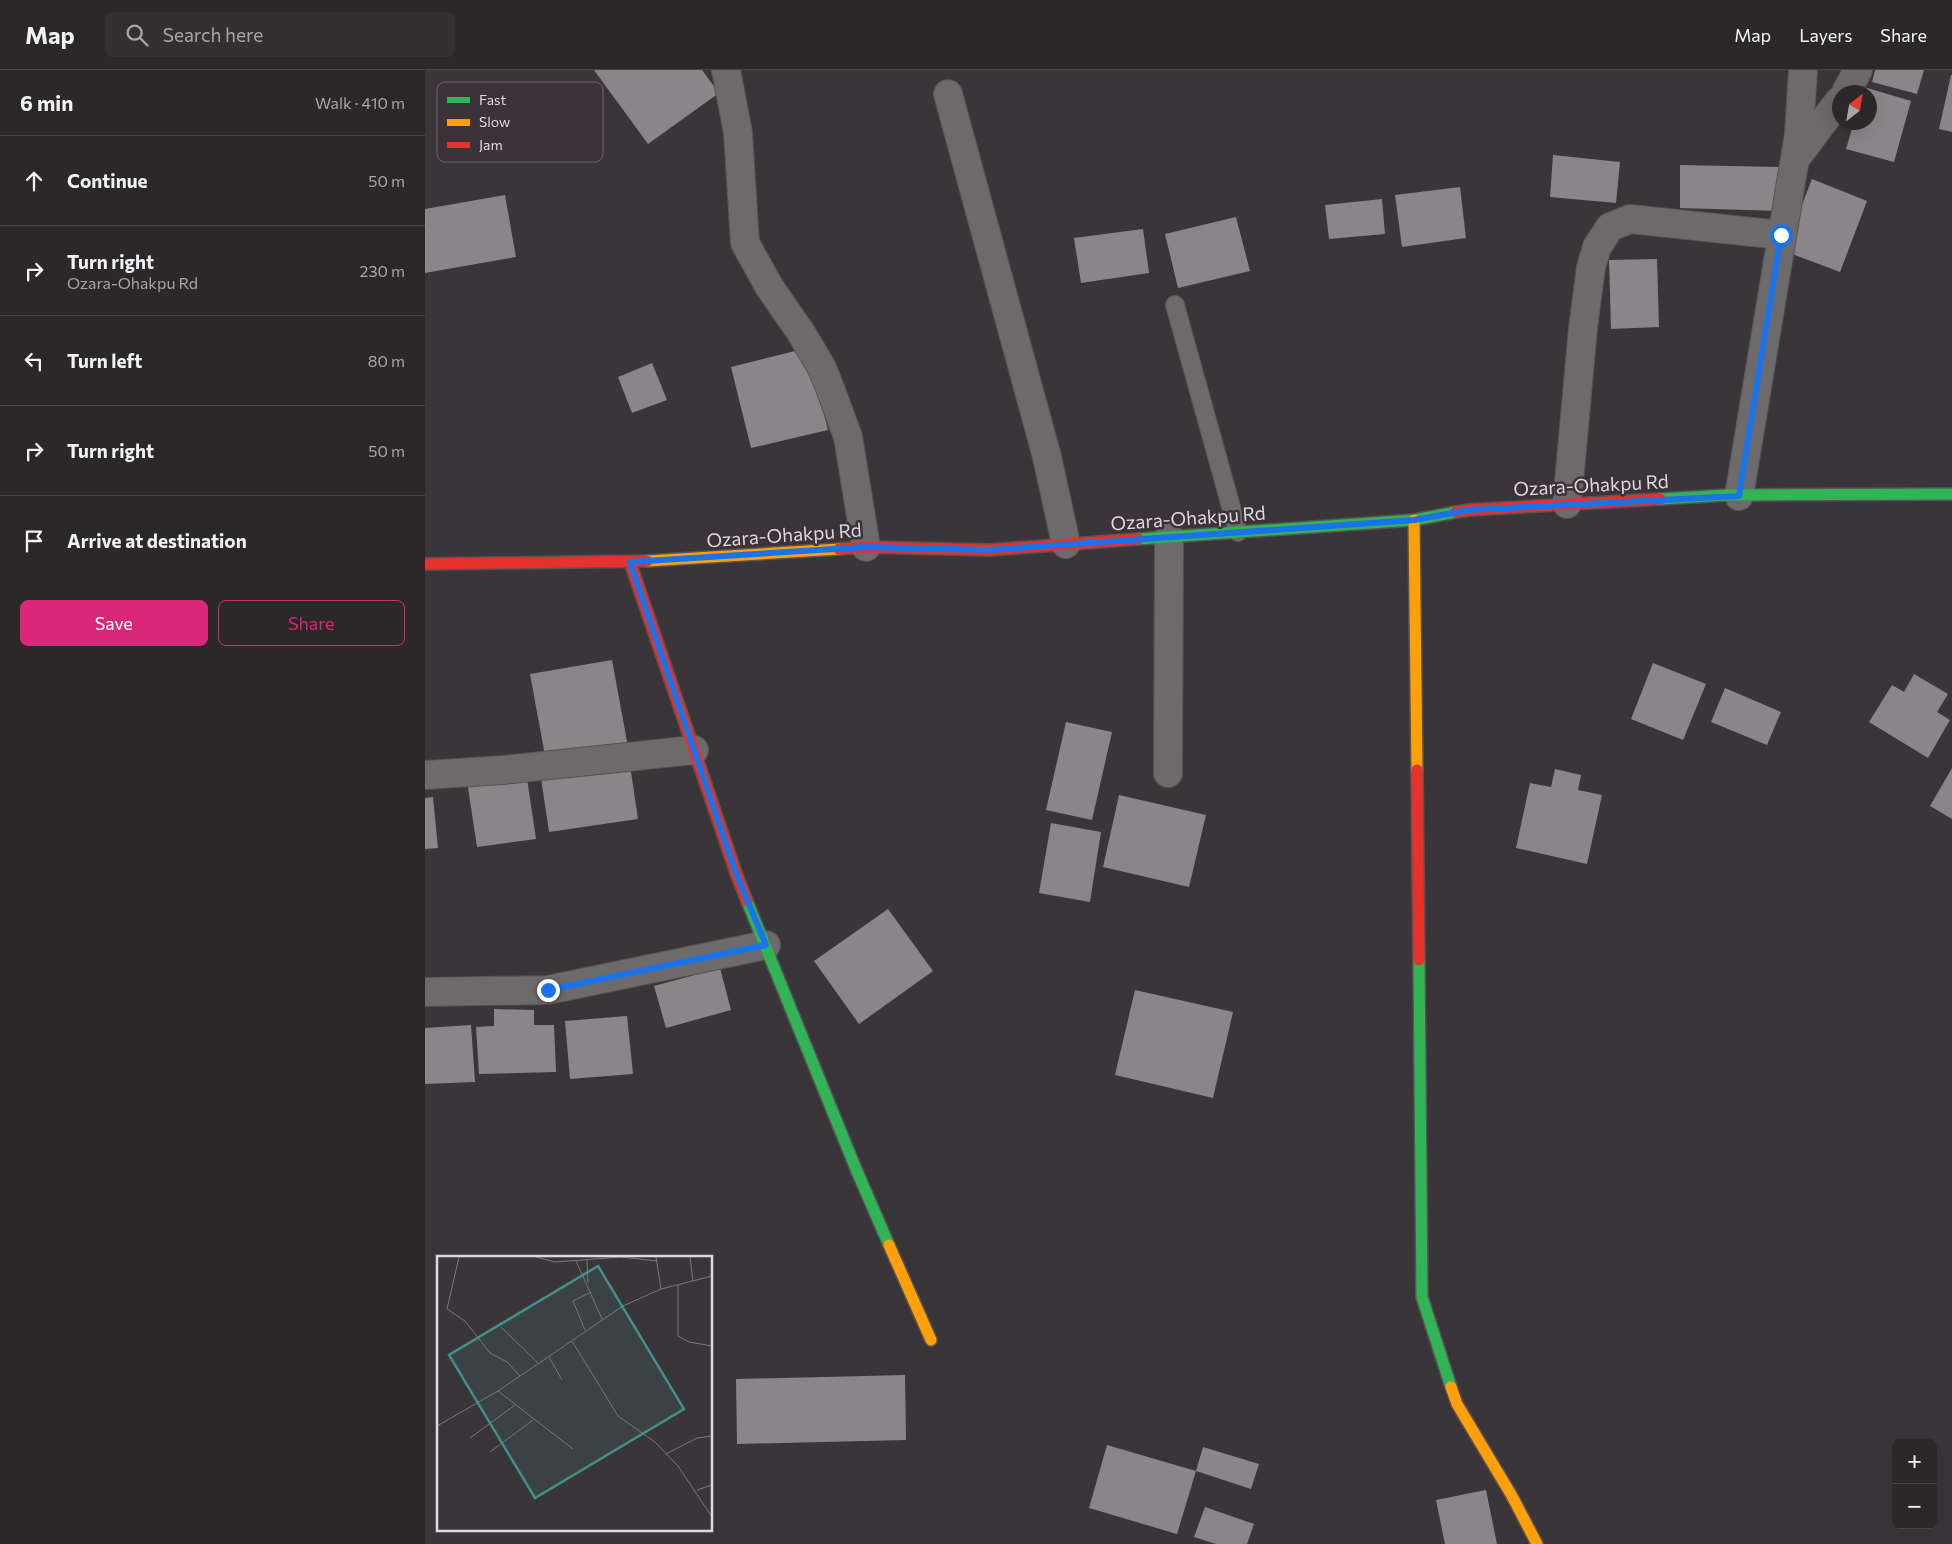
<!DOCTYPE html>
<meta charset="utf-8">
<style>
:root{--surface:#2c282a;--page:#343032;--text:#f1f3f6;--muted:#a6a6a8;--line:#484447;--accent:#db2777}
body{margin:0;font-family:Commissioner,sans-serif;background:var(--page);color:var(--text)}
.controls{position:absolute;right:15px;bottom:15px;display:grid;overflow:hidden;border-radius:8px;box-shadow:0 5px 20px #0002}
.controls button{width:45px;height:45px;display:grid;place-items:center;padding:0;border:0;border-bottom:1px solid var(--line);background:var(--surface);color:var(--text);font:25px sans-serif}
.compass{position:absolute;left:1407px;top:15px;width:45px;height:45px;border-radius:50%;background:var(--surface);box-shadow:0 5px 20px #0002;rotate:31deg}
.stop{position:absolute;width:15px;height:15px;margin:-11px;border:4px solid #1a73e8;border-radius:50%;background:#fff}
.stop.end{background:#1a73e8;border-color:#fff;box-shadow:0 1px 5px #0008}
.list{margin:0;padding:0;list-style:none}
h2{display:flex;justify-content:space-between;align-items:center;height:65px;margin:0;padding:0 20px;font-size:21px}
h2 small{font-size:16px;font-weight:400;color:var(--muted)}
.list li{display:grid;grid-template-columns:32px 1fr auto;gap:15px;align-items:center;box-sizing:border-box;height:90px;padding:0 20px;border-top:1px solid var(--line)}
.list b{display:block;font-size:19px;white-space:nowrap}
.list p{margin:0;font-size:16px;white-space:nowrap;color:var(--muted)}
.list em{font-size:16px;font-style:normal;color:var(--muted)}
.actions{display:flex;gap:10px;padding:15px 20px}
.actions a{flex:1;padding:11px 0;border:1px solid var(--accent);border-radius:8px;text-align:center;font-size:18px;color:var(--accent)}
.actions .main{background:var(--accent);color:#fff}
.icon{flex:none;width:28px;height:28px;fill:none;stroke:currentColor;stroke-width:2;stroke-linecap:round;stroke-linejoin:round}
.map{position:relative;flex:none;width:1527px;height:1474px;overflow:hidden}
header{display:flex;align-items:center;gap:30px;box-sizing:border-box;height:70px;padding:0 25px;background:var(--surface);border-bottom:1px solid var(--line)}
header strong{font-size:24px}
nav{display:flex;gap:28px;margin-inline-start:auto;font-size:18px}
.search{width:350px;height:45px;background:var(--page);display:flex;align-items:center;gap:12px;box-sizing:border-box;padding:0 18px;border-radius:8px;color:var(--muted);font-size:19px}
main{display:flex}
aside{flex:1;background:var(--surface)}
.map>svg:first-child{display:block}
</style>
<header>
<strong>Map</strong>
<div class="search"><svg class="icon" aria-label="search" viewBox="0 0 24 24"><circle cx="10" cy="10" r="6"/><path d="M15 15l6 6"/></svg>Search here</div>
<nav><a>Map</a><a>Layers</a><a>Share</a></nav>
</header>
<main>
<aside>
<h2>6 min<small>Walk · 410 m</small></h2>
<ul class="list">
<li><svg class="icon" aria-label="ahead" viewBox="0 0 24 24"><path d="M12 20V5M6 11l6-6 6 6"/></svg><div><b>Continue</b></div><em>50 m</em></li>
<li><svg class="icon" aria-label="right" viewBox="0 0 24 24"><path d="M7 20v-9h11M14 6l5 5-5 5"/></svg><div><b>Turn right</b><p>Ozara-Ohakpu Rd</p></div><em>230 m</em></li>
<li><svg class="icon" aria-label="left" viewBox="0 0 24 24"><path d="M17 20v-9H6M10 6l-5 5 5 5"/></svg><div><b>Turn left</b></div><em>80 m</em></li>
<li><svg class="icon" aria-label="right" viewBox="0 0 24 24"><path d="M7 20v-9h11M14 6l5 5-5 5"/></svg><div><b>Turn right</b></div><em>50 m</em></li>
<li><svg class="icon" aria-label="arrive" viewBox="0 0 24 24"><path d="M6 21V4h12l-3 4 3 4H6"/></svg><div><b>Arrive at destination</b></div></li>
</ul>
<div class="actions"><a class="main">Save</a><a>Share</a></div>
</aside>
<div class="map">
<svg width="1527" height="1474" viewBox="0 0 1527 1474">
<rect width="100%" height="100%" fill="#3a3538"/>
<!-- building -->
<g fill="#8a8588">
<polygon points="169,0 277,0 294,23 223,74"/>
<polygon points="1450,0 1499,0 1492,24 1447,12"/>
<polygon points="1526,5 1527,5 1527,62 1514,59"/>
<polygon points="1439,17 1486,31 1469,92 1421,79 1429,52 1444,52 1444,22 1437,22"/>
<polygon points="1128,85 1195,92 1191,133 1125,127"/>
<polygon points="1255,95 1356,97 1356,141 1255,138"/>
<polygon points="1387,109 1442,131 1415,202 1359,181"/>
<polygon points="1035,117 1041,168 977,177 970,125"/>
<polygon points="80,125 91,187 0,203 0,139"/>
<polygon points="957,129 960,164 904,169 900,135"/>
<polygon points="811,147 825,201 753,218 740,164"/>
<polygon points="718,159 724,203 656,213 649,168"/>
<polygon points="1232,189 1234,257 1186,259 1184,190"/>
<polygon points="382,278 403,360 326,378 306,297"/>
<polygon points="227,293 242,330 207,343 193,307"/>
<polygon points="187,590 203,677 121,691 105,604"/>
<polygon points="1228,593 1281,614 1258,670 1206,649"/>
<polygon points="1489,604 1523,624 1512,642 1525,650 1503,688 1444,652 1467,615 1479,622"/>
<polygon points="1300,618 1356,642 1342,675 1286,652"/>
<polygon points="641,652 687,662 667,750 621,740"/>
<polygon points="205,695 213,749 124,762 116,708"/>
<polygon points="1527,698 1527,749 1505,736"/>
<polygon points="1130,699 1156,705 1153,720 1177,725 1162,794 1091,778 1105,713 1126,717"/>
<polygon points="101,702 111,769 52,777 42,711"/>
<polygon points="694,725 781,745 764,817 678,797"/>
<polygon points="8,727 13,778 0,779 0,728"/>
<polygon points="626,753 676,762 665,832 614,823"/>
<polygon points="463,839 508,901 434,954 389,891"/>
<polygon points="295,898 306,940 241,958 229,916"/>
<polygon points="710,920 808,942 788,1028 690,1005"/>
<polygon points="69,939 109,940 109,955 129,955 131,1002 54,1004 51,957 69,956"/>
<polygon points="202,946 208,1004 145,1009 140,951"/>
<polygon points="46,955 50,1012 0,1014 0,958"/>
<polygon points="480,1305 481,1370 312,1374 311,1309"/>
<polygon points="682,1375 771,1401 778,1377 834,1394 826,1419 771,1401 752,1464 664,1438"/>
<polygon points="1061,1420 1072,1474 1020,1474 1011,1430"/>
<polygon points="780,1437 829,1454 822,1474 791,1474 769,1467"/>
</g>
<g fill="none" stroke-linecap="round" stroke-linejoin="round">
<defs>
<polyline id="lane" points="750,235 813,462"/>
<g id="street">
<polyline points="301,0 313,63 320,173 345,218 375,261 397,298 405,318 423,367 441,477"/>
<polyline points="1421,22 1433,0"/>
<polyline points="523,24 622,387 641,474"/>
<polyline points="1371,88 1414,31"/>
<polyline points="1314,426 1374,64 1378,0"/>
<polyline points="1142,434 1158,258 1166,197 1172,177 1185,157 1205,149 1356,165"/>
<polyline points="743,703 744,467"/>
<polyline points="0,705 78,700 269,680"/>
<polyline points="0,922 123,920 341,875"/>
</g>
<g id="fast">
<polyline points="1235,429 1302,425 1527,424"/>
<polyline points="713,469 989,450 1031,442"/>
<polyline points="322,831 431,1099 464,1175"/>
<polyline points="994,890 997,1227 1026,1317"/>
</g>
<g id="slow">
<polyline points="989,450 992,700"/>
<polyline points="222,491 414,479"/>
<polyline points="464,1175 506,1270"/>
<polyline points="1026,1317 1032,1334 1087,1426 1112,1474"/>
</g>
<g id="jam">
<polyline points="1031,442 1043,440 1235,429"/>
<polyline points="414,479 441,477 564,480 713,469"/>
<polyline points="205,492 311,803 322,831"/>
<polyline points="0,494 222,491"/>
<polyline points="992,700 994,890"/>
</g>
</defs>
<!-- lane casing -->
<use href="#lane" stroke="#575255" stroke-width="20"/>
<!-- street casing -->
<use href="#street" stroke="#575255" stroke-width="30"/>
<!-- fast casing -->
<use href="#fast" stroke="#575255" stroke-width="14"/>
<!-- slow casing -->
<use href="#slow" stroke="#575255" stroke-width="14"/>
<!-- jam casing -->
<use href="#jam" stroke="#575255" stroke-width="14"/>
<!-- lane -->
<use href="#lane" stroke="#6d6a6c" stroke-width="18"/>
<!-- street -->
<use href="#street" stroke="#6d6a6c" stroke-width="28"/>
<!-- fast -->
<use href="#fast" stroke="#30b455" stroke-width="11"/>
<!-- slow -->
<use href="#slow" stroke="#ff9f0a" stroke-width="11"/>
<!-- jam -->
<use href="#jam" stroke="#e5322d" stroke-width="11"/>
</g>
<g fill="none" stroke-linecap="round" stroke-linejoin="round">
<!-- route -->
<polyline stroke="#1a73e8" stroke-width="6" points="123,920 341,875 311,803 205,492 441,477 564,480 989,450 1043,440 1314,426 1356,165"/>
</g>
<g text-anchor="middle" stroke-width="5" stroke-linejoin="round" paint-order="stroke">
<!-- street labels -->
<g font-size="19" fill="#dfd9dd" stroke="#3c3339">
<text transform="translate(1166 415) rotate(-3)" y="7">Ozara-Ohakpu Rd</text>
<text transform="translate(763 448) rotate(-4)" y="7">Ozara-Ohakpu Rd</text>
<text transform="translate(359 465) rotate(-4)" y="7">Ozara-Ohakpu Rd</text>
</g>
</g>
<!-- overview -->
<g transform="translate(12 1186)">
<rect width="275" height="275" fill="#3a3538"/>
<path fill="none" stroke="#7c777a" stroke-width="1" d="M 22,1 L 10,53 L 28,65 L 53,97 L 70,106 L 83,120M 99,1 L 118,6 L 184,1 L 220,5M 219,1 L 224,33M 253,1 L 256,25M 150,4 L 151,27M 139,5 L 165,63M 241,29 L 241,80 L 252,86 L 275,90M 64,71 L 102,108M 148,74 L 136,45 L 154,36M 135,85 L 181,160 L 218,186 L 241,210 L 275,261M 112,101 L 125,124M 61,135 L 136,193M 0,170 L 61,135 L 186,50 L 224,33 L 275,20M 33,182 L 78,149M 53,196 L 96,164M 229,198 L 260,182 L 275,180M 260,234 L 275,229"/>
<path fill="#438f8a" fill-opacity="0.15" stroke="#438f8a" stroke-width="2.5" d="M 161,10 L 247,153 L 98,242 L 12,99 Z"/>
<rect width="275" height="275" fill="none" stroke="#dfd9dd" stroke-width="2.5"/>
</g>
<!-- legend -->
<rect x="12" y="12" width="166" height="80" rx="8" fill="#3c3339" stroke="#6d656a" stroke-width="1"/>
<rect x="22" y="27" width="23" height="6" fill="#30b455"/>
<rect x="22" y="49" width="23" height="7" fill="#ff9f0a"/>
<rect x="22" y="72" width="23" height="6" fill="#e5322d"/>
<g font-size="14" fill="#dfd9dd">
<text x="54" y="35">Fast</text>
<text x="54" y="57">Slow</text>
<text x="54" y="80">Jam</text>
</g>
</svg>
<div class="controls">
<button>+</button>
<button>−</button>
</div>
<svg class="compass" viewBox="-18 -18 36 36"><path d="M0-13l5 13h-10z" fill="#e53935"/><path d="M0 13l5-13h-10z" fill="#a6a6a8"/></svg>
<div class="stop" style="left:1356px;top:165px"></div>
<div class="stop end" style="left:123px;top:920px"></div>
</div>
</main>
